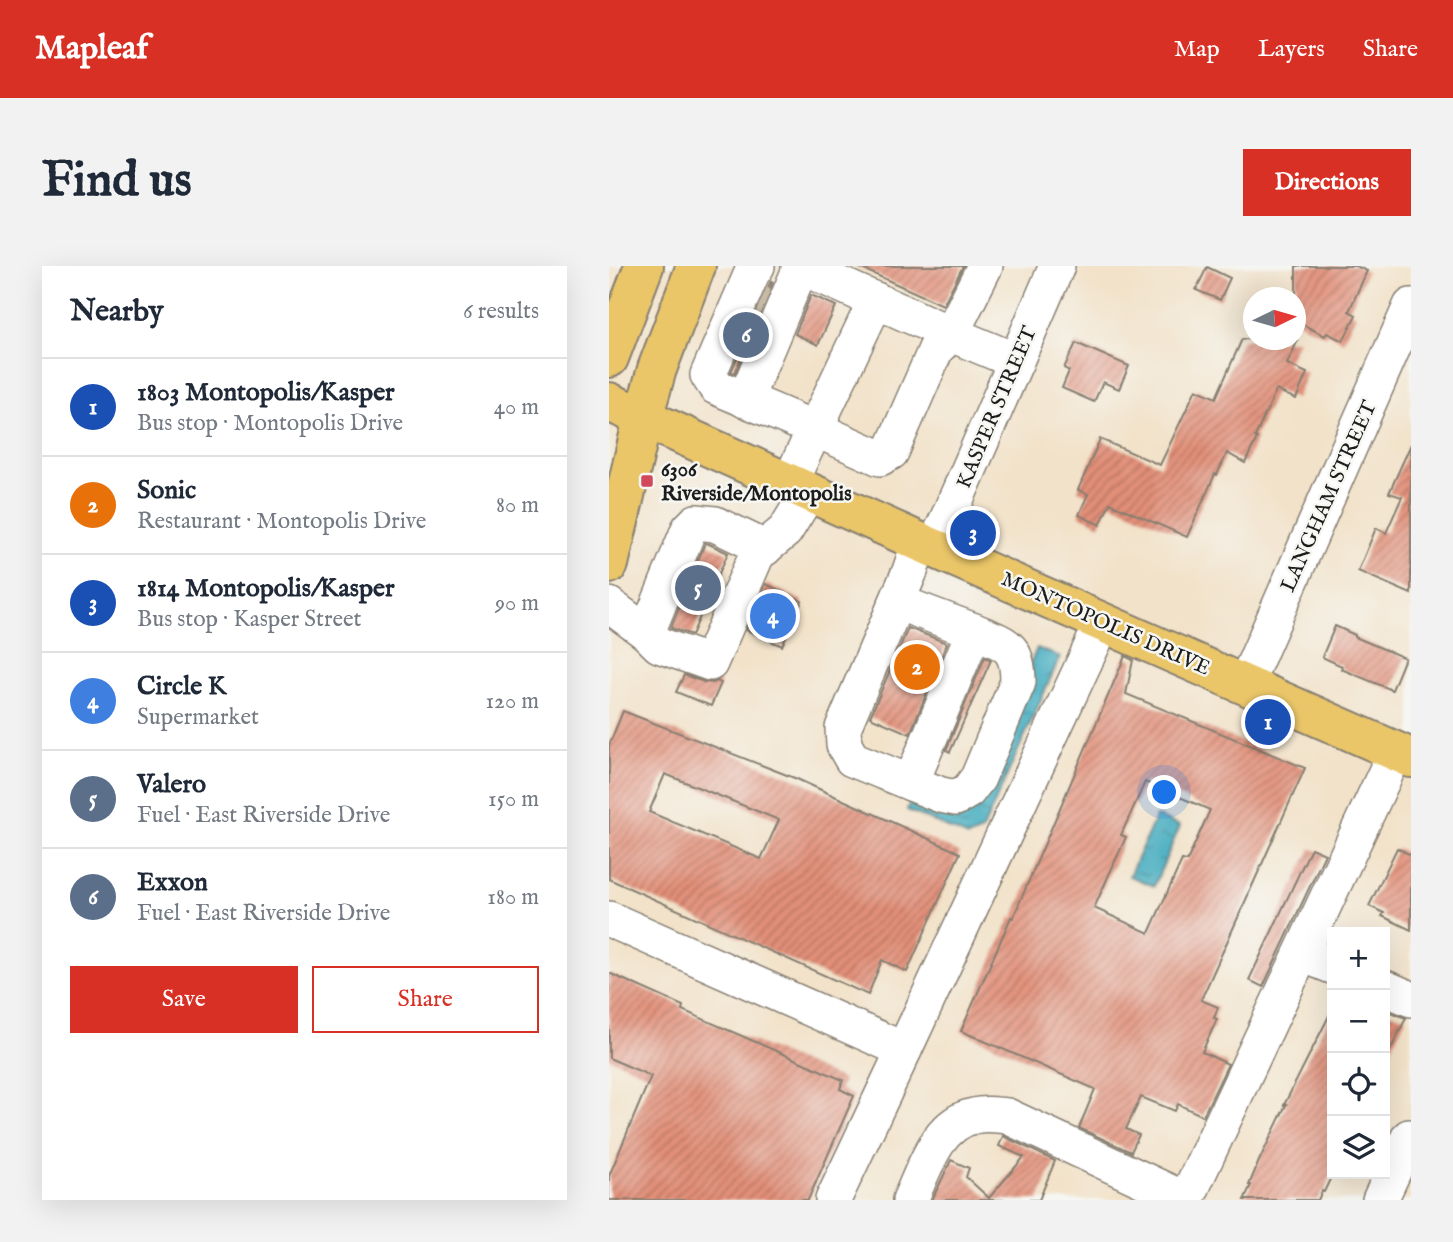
<!DOCTYPE html>
<meta charset="utf-8">
<style>
:root{--surface:#fff;--page:#f2f2f3;--text:#1f2937;--muted:#747a83;--line:#e0e1e3;--accent:#d93025}
body{margin:0;font-family:"IM FELL English",serif;background:var(--page);color:var(--text)}
.controls{position:absolute;right:21px;bottom:21px;display:grid;overflow:hidden;border-radius:0px;box-shadow:0 7px 28px #0002}
.controls button{width:63px;height:63px;display:grid;place-items:center;padding:0;border:0;border-bottom:2px solid var(--line);background:var(--surface);color:var(--text);font:35px sans-serif}
.compass{position:absolute;left:634px;top:21px;width:63px;height:63px;border-radius:50%;background:var(--surface);box-shadow:0 7px 28px #0002;rotate:85deg}
.you{position:absolute;left:556px;top:527px;width:24px;height:24px;margin:-18px;border:5px solid #fff;border-radius:50%;background:#1a73e8;box-shadow:0 0 0 10px #1a73e833}
.badge{display:grid;place-items:center;width:46px;height:46px;border-radius:50%;background:var(--accent);color:#fff;font-size:23px;font-weight:700}
.pin{position:absolute;translate:-50% -50%;border:4px solid #fff;box-shadow:0 2px 7px #0006}
.list{margin:0;padding:0;list-style:none}
h2{display:flex;justify-content:space-between;align-items:center;height:91px;margin:0;padding:0 28px;font-size:30px}
h2 small{font-size:23px;font-weight:400;color:var(--muted)}
.list li{display:grid;grid-template-columns:46px 1fr auto;gap:21px;align-items:center;box-sizing:border-box;height:98px;padding:0 28px;border-top:2px solid var(--line)}
.list b{display:block;font-size:26px;white-space:nowrap}
.list p{margin:0;font-size:23px;white-space:nowrap;color:var(--muted)}
.list em{font-size:23px;font-style:normal;color:var(--muted)}
.actions{display:flex;gap:14px;padding:21px 28px}
.actions a{flex:1;padding:16px 0;border:2px solid var(--accent);border-radius:0px;text-align:center;font-size:24px;color:var(--accent)}
.actions .main{background:var(--accent);color:#fff}
.icon{flex:none;width:38px;height:38px;fill:none;stroke:currentColor;stroke-width:2;stroke-linecap:round;stroke-linejoin:round}
.map{position:relative;flex:none;width:802px;height:934px;overflow:hidden;border-radius:0px}
header{display:flex;align-items:center;gap:42px;box-sizing:border-box;height:98px;padding:0 35px;background:var(--accent);color:#fff}
header strong{font-size:33px}
nav{display:flex;gap:38px;margin-inline-start:auto;font-size:24px}
.intro{display:flex;align-items:center;justify-content:space-between;box-sizing:border-box;height:168px;padding:0 42px}
h1{margin:0;font-size:49px}
.button{padding:18px 32px;border-radius:0px;background:var(--accent);color:#fff;font-size:24px;font-weight:700}
main{display:flex;gap:42px;padding:0 42px}
aside{flex:1;background:var(--surface);border-radius:0px;box-shadow:0 7px 28px #0002}
.map>svg:first-child{display:block}
</style>
<header>
<strong>Mapleaf</strong>
<nav><a>Map</a><a>Layers</a><a>Share</a></nav>
</header>
<div class="intro"><h1>Find us</h1><a class="button">Directions</a></div>
<main>
<aside>
<h2>Nearby<small>6 results</small></h2>
<ul class="list">
<li><span class="badge" style="background:#1a4fb4">1</span><div><b>1803 Montopolis/Kasper</b><p>Bus stop · Montopolis Drive</p></div><em>40 m</em></li>
<li><span class="badge" style="background:#e8710a">2</span><div><b>Sonic</b><p>Restaurant · Montopolis Drive</p></div><em>80 m</em></li>
<li><span class="badge" style="background:#1a4fb4">3</span><div><b>1814 Montopolis/Kasper</b><p>Bus stop · Kasper Street</p></div><em>90 m</em></li>
<li><span class="badge" style="background:#3f7fe0">4</span><div><b>Circle K</b><p>Supermarket</p></div><em>120 m</em></li>
<li><span class="badge" style="background:#5c6f8a">5</span><div><b>Valero</b><p>Fuel · East Riverside Drive</p></div><em>150 m</em></li>
<li><span class="badge" style="background:#5c6f8a">6</span><div><b>Exxon</b><p>Fuel · East Riverside Drive</p></div><em>180 m</em></li>
</ul>
<div class="actions"><a class="main">Save</a><a>Share</a></div>
</aside>
<div class="map">
<svg width="802" height="934" viewBox="0 0 802 934">
<defs>
<pattern id="water-ripples" width="26" height="14" patternUnits="userSpaceOnUse" patternTransform="scale(1.75)"><rect width="26" height="14" fill="#3faabe"/><path d="M2 4q2-2 4 0t4 0M15 11q2-2 4 0t4 0" fill="none" stroke="#348a9a"/></pattern>
<pattern id="building-hatch" width="6" height="6" patternUnits="userSpaceOnUse" patternTransform="scale(1.75)"><rect width="6" height="6" fill="#e28f78"/><path d="M-1 1l2-2M0 6l6-6M5 7l2-2" fill="none" stroke="#b67462"/></pattern>
</defs>
<rect width="100%" height="100%" fill="#f6f6f2"/>
<filter id="ink" filterUnits="userSpaceOnUse"><feTurbulence type="fractalNoise" baseFrequency=".0143" numOctaves="2"/><feDisplacementMap in="SourceGraphic" scale="14" xChannelSelector="R" yChannelSelector="G"/><feConvolveMatrix kernelMatrix="1 2 1 2 8 2 1 2 1" color-interpolation-filters="sRGB"/></filter>
<filter id="wash" filterUnits="userSpaceOnUse"><feTurbulence type="fractalNoise" baseFrequency=".00686" numOctaves="4" result="noise"/><feDisplacementMap in="SourceGraphic" scale="28" xChannelSelector="R" yChannelSelector="G"/><feGaussianBlur stdDeviation="1.57" result="paint"/><feColorMatrix in="noise" values="0 0 0 0 0 0 0 0 0 0 0 0 0 0 0 0 0 1.4 0 .05"/><feComposite in="paint" operator="in"/></filter>
<g filter="url(#wash)">
<rect width="100%" height="100%" fill="#f2e2c9"/>
<!-- water -->
<g fill="url(#water-ripples)" stroke="#2e636d" stroke-width="2">
<polygon points="428,382 451,391 373,565 359,571 298,544 301,536 348,542 358,545"/>
<polygon points="547,550 571,560 545,620 520,610"/>
</g>
<g id="blocks">
<!-- building -->
<g fill="url(#building-hatch)" fill-rule="evenodd">
<polygon points="247,0 354,0 334,39"/>
<polygon points="687,0 747,0 758,5 740,45 747,49 734,75 718,67 716,70 687,55"/>
<polygon points="598,1 621,12 611,34 587,24"/>
<polygon points="162,15 164,16 126,107 122,106"/>
<polygon points="202,29 227,40 209,79 186,68"/>
<polygon points="633,73 689,74 678,98 698,107 687,133 667,124 646,171 648,172 636,197 618,187 608,209 606,208 578,271 501,237 491,259 470,249 479,228 469,224 491,173 551,199 587,123 607,132"/>
<polygon points="467,77 520,100 510,123 494,116 485,136 453,122 460,105 455,102"/>
<polygon points="802,178 802,328 749,305 767,262 777,267 793,231 780,227"/>
<polygon points="96,277 100,278 119,287 83,369 62,362"/>
<polygon points="157,318 193,335 173,380 137,364"/>
<polygon points="726,360 746,369 746,371 796,392 783,424 732,403 733,400 713,391"/>
<polygon points="299,362 338,377 301,468 261,451"/>
<path d="M 516,390 L 524,394 L 517,428 L 696,502 L 592,734 L 609,741 L 605,752 L 608,753 L 593,786 L 619,798 L 594,850 L 569,838 L 566,845 L 532,831 L 517,863 L 530,869 L 522,886 L 470,862 L 486,823 L 352,765 L 402,651 L 404,652 ZM 536,516 L 601,544 L 578,595 L 573,594 L 540,667 L 485,642 L 517,571 L 512,569 Z"/>
<polygon points="376,391 382,394 341,486 337,484"/>
<polygon points="75,409 95,416 104,417 108,415 112,417 102,440 67,426"/>
<path d="M 14,445 L 188,513 L 351,587 L 298,706 L 273,694 L 259,729 L 0,613 L 0,479 ZM 56,508 L 170,554 L 152,593 L 40,546 Z"/>
<polygon points="702,582 716,588 654,721 640,714"/>
<polygon points="788,582 802,589 802,664 773,650 775,647 760,640"/>
<polygon points="0,707 74,740 73,744 234,814 231,823 245,830 199,934 0,934 0,910 42,810 0,792"/>
<polygon points="723,744 723,909 715,926 713,925 709,934 635,934 642,919 640,919 650,895 677,839 675,839"/>
<polygon points="776,744 797,752 776,795"/>
<polygon points="394,870 446,895 430,934 323,934 342,894 360,902 357,911 380,932 415,891 390,880"/>
</g>
</g>
</g>
<g filter="url(#ink)">
<use href="#blocks" fill-opacity="0" stroke="#877f72" stroke-width="2"/>
<g fill="none" stroke-linecap="round" stroke-linejoin="round">
<!-- minor-tunnel -->
<polyline stroke="#c7baa6" stroke-width="35" stroke-dasharray="35 18" stroke-linecap="butt" points="140,33 163,43"/>
<defs>
<g id="minor">
<polyline points="148,0 143,7 99,109 107,121 206,163 267,34"/>
<polyline points="376,0 342,68 407,95"/>
<polyline points="136,134 192,1"/>
<polyline points="180,218 206,163 271,192 282,186 327,83 342,68 190,0"/>
<polyline points="325,282 339,252 448,0"/>
<polyline points="288,336 365,365 302,517 243,493 235,479 234,462 301,305 311,276"/>
<polyline points="0,339 38,367 50,379 101,397 148,288 176,265 200,226"/>
<polyline points="38,367 80,263 87,256 106,258 156,282"/>
<polyline points="636,419 802,40"/>
<path d="M 302,517 L 332,529 L 347,532 L 359,525 L 369,512 L 409,416 C 409,378 396,378 365,365"/>
<polyline points="0,653 295,784"/>
<polyline points="693,688 723,700"/>
<polyline points="776,722 802,733"/>
<polyline points="224,934 295,784 494,356"/>
<path d="M 301,934 C 315,904 328,857 365,850 C 376,847 387,849 398,850 L 577,934"/>
<polyline points="577,934 787,485"/>
<polyline points="771,934 800,871"/>
</g>
<g id="major">
<polyline points="0,92 35,0"/>
<polyline points="0,136 311,276 802,492"/>
<polyline points="0,298 34,152 48,103 87,0"/>
</g>
</defs>
<!-- minor casing -->
<use href="#minor" stroke="#877f72" stroke-width="38"/>
<!-- major casing -->
<use href="#major" stroke="#877f72" stroke-width="42"/>
<!-- minor -->
<use href="#minor" stroke="#fff" stroke-width="35"/>
<!-- major -->
<use href="#major" stroke="#eac669" stroke-width="38"/>
</g>
</g>
<!-- markers -->
<rect fill="#d1495b" stroke="#f6f6f2" stroke-width="2.5" x="31" y="208" width="14" height="14" rx="3.5"/>
<g text-anchor="middle" stroke-width="5" stroke-linejoin="round" paint-order="stroke">
<!-- street labels -->
<g font-size="21" fill="#1c1c1c" stroke="#f6f6f2">
<text transform="translate(387 141) rotate(-67)" y="7">KASPER STREET</text>
<text transform="translate(719 230) rotate(-66)" y="7">LANGHAM STREET</text>
<text transform="translate(497 357) rotate(24)" y="7">MONTOPOLIS DRIVE</text>
</g>
<!-- poi labels -->
<g font-size="21" font-weight="bold" fill="#1c1c1c" stroke="#f6f6f2" text-anchor="start">
<text x="52" y="210">6306<tspan x="52" dy="24">Riverside/Montopolis</tspan></text>
</g>
</g>
</svg>
<div class="controls">
<button>+</button>
<button>−</button>
<button><svg class="icon" aria-label="locate" viewBox="0 0 24 24"><circle cx="12" cy="12" r="6"/><path d="M12 2v4M12 18v4M2 12h4M18 12h4"/></svg></button>
<button><svg class="icon" aria-label="layers" viewBox="0 0 24 24"><path d="M12 4l9 5-9 5-9-5zM3 14l9 5 9-5"/></svg></button>
</div>
<svg class="compass" viewBox="-18 -18 36 36"><path d="M0-13l5 13h-10z" fill="#e53935"/><path d="M0 13l5-13h-10z" fill="#747a83"/></svg>
<div class="you"></div>
<div class="pin badge" style="left:659px;top:456px;background:#1a4fb4">1</div>
<div class="pin badge" style="left:308px;top:401px;background:#e8710a">2</div>
<div class="pin badge" style="left:364px;top:267px;background:#1a4fb4">3</div>
<div class="pin badge" style="left:164px;top:350px;background:#3f7fe0">4</div>
<div class="pin badge" style="left:89px;top:322px;background:#5c6f8a">5</div>
<div class="pin badge" style="left:137px;top:69px;background:#5c6f8a">6</div>
</div>
</main>
